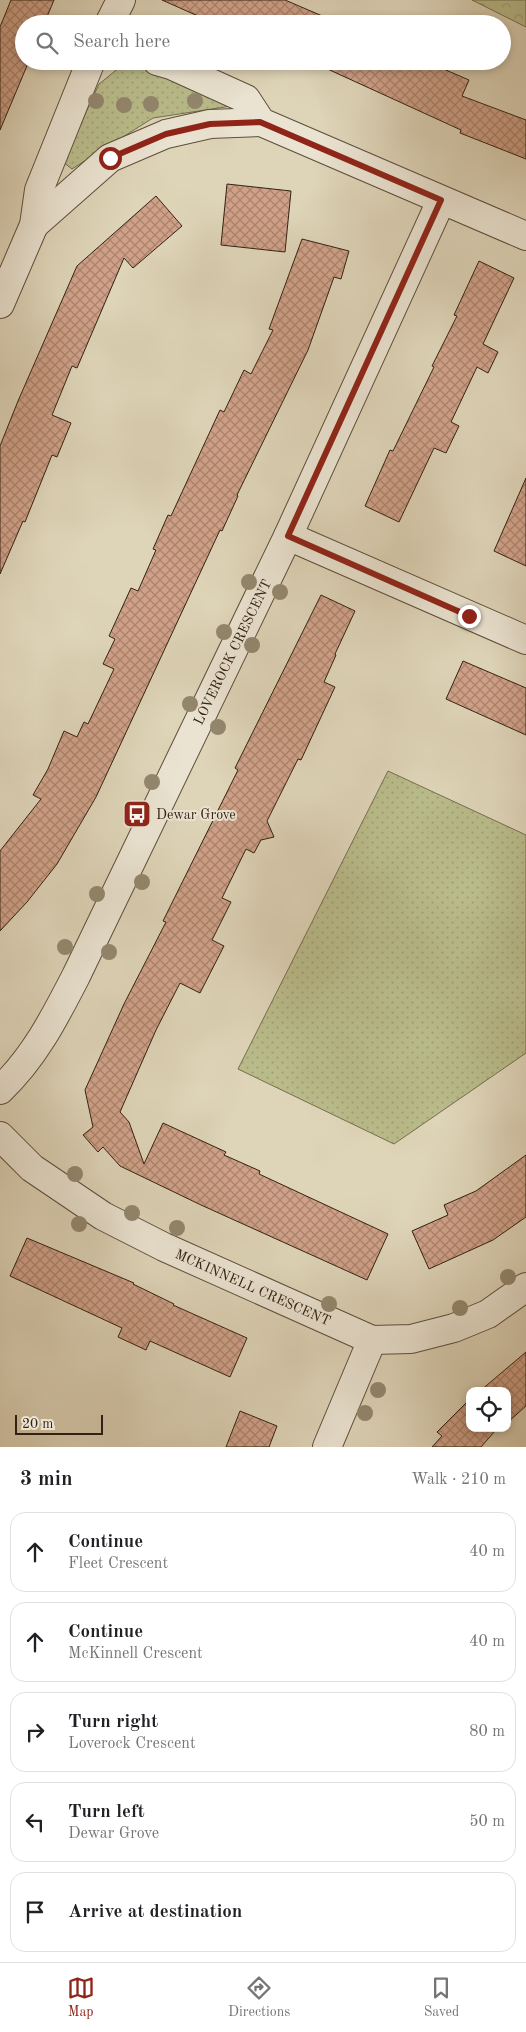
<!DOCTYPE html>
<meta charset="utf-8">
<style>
:root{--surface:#fff;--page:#f6f6f6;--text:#202124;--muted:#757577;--line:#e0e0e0;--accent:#8f2418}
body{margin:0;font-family:"Old Standard TT",serif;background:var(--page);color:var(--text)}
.controls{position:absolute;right:15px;bottom:15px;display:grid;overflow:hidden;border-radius:10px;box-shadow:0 2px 8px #0003}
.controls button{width:45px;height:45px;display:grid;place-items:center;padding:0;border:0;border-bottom:1px solid var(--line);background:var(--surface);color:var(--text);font:25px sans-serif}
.scale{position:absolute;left:15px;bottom:12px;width:88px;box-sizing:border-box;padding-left:5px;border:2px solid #342113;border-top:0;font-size:14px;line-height:18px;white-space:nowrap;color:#342113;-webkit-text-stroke:4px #eae3d1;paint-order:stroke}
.stop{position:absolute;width:15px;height:15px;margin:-11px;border:4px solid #8f2418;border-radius:50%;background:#fff}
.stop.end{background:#8f2418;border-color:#fff;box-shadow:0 1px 5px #0008}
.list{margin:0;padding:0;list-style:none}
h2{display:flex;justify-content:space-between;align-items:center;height:65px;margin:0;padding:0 20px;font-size:21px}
h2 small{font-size:16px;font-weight:400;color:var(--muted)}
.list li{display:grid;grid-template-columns:32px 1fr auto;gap:15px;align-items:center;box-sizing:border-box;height:80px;margin:0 10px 10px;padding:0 10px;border:1px solid var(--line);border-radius:15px}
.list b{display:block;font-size:19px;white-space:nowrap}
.list p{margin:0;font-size:16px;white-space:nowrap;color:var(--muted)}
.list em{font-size:16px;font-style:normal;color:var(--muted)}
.icon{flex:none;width:28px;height:28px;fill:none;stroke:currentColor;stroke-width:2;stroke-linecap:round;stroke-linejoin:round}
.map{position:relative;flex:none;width:526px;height:1447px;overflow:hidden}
.search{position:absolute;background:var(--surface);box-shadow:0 2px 8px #0003;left:15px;right:15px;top:15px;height:55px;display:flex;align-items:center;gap:12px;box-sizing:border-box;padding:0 18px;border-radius:28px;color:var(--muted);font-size:19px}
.sheet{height:515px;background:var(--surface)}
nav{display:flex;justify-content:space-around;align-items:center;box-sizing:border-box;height:70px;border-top:1px solid var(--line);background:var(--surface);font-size:14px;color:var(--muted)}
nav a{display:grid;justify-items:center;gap:2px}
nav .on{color:var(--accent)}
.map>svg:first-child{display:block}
</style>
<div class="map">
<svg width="526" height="1447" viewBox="0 0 526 1447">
<defs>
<pattern id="green-dots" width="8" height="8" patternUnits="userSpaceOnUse" patternTransform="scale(1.25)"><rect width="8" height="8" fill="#b9bb8a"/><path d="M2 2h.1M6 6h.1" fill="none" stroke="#a0a076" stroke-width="1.8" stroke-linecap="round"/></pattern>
<pattern id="forest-crowns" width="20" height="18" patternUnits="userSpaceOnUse" patternTransform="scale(1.25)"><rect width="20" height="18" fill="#b9bb8a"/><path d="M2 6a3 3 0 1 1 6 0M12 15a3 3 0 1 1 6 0" fill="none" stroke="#a0a076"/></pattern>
<pattern id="building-cross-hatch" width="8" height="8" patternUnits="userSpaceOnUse" patternTransform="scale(1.25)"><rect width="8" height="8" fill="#d0a188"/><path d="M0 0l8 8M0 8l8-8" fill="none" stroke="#aa836e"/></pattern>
</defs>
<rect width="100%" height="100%" fill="#ded4b8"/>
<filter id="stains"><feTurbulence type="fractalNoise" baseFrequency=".004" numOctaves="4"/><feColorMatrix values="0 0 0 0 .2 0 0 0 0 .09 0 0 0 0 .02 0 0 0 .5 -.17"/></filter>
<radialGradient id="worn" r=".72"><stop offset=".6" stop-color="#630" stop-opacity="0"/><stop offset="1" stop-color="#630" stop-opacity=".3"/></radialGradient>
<!-- green -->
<g fill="url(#green-dots)" stroke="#766e4e">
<polygon points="120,67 149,68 238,105 153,118 72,169 63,162 99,84"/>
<polygon points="388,771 526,835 526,1053 394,1144 238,1069"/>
</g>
<!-- forest -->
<polygon fill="url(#forest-crowns)" stroke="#766e4e" points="472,0 526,0 526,27"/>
<!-- building -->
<g fill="url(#building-cross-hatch)" stroke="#342113">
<polygon points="11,0 54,0 44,24 24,24 24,61 29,61 0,130 0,27"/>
<polygon points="162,0 285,0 327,18 324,24 216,24"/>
<polygon points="310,61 425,61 469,80 462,96 526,120 526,159 460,133 461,130"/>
<polygon points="227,184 291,191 285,252 221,245"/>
<polygon points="156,196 182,226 133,268 124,258 77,368 72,366 52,415 71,423 57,457 52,455 25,522 23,521 0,574 0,446 18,401 77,266"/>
<polygon points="302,239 349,251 341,279 334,277 308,350 237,495 238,496 222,531 220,530 96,797 57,864 27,902 0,931 0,851 41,799 33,795 48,769 64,731 77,737 84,722 88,724 114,669 103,664 115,639 109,636 131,588 138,591 156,550 153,549 168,515 171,516 220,410 224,412 244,370 251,374 273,330 269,329"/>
<polygon points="479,261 514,278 483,344 498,352 488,373 477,367 451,422 459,426 446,453 434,448 399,522 365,506 390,450 393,451 434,367 432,366 457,316 454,315"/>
<polygon points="526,478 526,566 494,551"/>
<polygon points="321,595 355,611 335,654 336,655 324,682 335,687 301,760 298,759 267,821 274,837 261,840 254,853 246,849 222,898 231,902 212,940 224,946 200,993 180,983 156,1030 120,1112 129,1122 144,1164 163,1123 226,1152 224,1155 260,1171 259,1174 388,1234 367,1280 201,1205 120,1166 103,1147 98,1152 83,1135 93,1127 85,1090 124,1004 166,922 163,921 238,770 235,768"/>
<polygon points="463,661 526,688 526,735 446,699"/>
<polygon points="526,1155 526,1217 493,1240 429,1269 412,1231 448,1215 444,1205 476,1191"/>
<polygon points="27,1238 134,1283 133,1284 174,1304 173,1305 247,1338 230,1377 150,1341 146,1350 118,1337 122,1328 10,1276"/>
<polygon points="526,1352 526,1406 507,1423 507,1391 480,1391"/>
<polygon points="470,1399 470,1428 501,1428 496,1432 495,1431 481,1447 432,1447 442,1436 437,1432"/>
<polygon points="240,1411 277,1426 269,1447 226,1447"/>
</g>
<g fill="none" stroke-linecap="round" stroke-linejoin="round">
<defs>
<g id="street">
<polyline points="109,24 121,0"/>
<polyline points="157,61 171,65 246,99 261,122 526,236"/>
<polyline points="34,225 110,158 166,134 210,124 261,122"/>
<polyline points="0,304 34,225 39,190 91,61"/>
<polyline points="288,536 526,640"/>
<path d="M 0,1090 C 34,1058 55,1017 76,976 L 288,536 L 441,201"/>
<polyline points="0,1136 32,1168 103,1216 164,1247 372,1340 411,1339 454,1328 488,1314 526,1287"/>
<polyline points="327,1447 372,1340"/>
</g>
</defs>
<!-- street casing -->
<use href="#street" stroke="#5e4e3c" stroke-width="30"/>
<!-- street -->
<use href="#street" stroke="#eae3d1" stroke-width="28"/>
</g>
<!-- trees -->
<g fill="#93876e">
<circle cx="96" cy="101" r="8"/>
<circle cx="195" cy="101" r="8"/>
<circle cx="151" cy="104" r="8"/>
<circle cx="124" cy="105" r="8"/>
<circle cx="249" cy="582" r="8"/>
<circle cx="280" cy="592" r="8"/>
<circle cx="224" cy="632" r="8"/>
<circle cx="252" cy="645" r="8"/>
<circle cx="190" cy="704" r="8"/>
<circle cx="218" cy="727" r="8"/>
<circle cx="152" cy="782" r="8"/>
<circle cx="142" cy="882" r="8"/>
<circle cx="97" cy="894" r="8"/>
<circle cx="65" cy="947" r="8"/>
<circle cx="109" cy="952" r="8"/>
<circle cx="75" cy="1174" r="8"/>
<circle cx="132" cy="1213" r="8"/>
<circle cx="79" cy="1224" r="8"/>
<circle cx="177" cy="1228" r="8"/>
<circle cx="508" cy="1277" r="8"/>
<circle cx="329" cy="1304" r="8"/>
<circle cx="460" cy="1308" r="8"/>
<circle cx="378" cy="1390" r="8"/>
<circle cx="365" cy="1413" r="8"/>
</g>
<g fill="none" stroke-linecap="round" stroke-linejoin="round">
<!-- route -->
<polyline stroke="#8f2418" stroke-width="6" points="110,158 166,134 210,124 260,122 441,200 288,536 469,616"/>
</g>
<!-- icons -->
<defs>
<symbol id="bus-square" viewBox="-11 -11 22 22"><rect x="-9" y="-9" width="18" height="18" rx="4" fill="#8f2418" stroke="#eae3d1"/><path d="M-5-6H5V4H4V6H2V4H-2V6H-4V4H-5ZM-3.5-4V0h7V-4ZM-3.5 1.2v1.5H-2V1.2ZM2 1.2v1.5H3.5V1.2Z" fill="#fff"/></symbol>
</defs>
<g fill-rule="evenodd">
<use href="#bus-square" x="121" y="798" width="32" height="32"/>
</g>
<g text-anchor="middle" stroke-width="4" stroke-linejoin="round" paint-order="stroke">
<!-- street labels -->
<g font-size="14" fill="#342113" stroke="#eae3d1">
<text transform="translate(232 652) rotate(-64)" y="5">LOVEROCK CRESCENT</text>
<text transform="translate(253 1287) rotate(24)" y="5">MCKINNELL CRESCENT</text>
</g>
<!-- poi labels -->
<g font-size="14" fill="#342113" stroke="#eae3d1" text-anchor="start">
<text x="156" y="819">Dewar Grove</text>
</g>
</g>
<rect width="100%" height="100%" filter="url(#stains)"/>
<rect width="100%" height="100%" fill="url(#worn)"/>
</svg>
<div class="controls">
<button><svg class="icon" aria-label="locate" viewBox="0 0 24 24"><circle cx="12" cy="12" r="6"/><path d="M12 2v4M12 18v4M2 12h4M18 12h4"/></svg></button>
</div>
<div class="scale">20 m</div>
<div class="stop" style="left:110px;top:158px"></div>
<div class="stop end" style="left:469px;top:616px"></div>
<div class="search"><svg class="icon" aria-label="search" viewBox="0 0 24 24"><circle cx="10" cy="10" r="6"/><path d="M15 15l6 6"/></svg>Search here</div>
</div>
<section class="sheet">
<h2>3 min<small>Walk · 210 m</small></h2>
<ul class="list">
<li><svg class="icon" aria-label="ahead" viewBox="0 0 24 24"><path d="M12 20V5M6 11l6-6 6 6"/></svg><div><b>Continue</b><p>Fleet Crescent</p></div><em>40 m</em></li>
<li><svg class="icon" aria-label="ahead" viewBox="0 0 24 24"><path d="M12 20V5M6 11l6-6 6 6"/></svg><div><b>Continue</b><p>McKinnell Crescent</p></div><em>40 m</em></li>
<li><svg class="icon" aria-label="right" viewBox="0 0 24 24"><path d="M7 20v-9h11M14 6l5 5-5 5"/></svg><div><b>Turn right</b><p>Loverock Crescent</p></div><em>80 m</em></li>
<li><svg class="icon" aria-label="left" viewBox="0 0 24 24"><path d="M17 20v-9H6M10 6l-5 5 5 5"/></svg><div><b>Turn left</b><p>Dewar Grove</p></div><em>50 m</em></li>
<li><svg class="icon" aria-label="arrive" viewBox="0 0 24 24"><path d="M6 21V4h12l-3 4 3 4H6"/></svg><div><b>Arrive at destination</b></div></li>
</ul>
</section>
<nav>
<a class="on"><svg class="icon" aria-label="map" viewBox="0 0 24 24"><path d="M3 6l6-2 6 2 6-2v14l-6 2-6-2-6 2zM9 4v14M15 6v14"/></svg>Map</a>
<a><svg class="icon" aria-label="directions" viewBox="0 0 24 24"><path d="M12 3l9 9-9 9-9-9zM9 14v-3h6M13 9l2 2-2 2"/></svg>Directions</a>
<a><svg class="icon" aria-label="saved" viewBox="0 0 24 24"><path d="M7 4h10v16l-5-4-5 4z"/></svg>Saved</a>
</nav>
